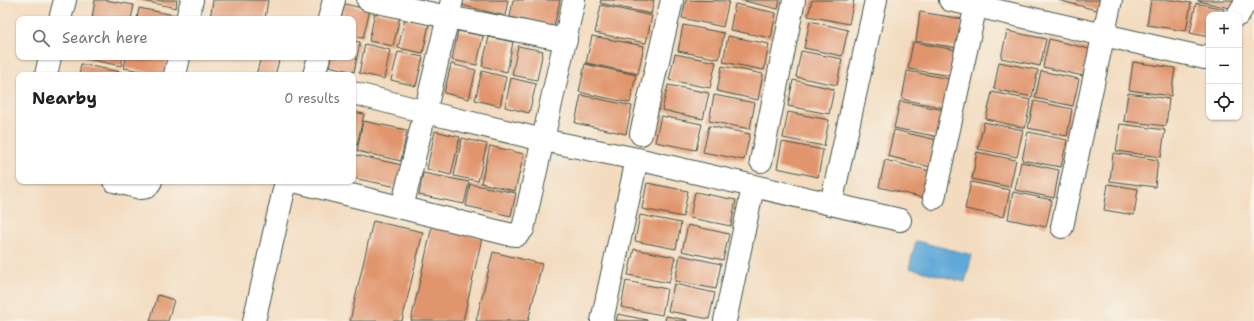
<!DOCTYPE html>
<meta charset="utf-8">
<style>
:root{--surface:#fff;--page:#f2f2f2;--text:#202124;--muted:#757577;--line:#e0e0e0}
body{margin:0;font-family:"Shantell Sans",sans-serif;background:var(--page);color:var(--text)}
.controls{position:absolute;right:12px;top:12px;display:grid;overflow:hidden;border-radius:8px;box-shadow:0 1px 3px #0004}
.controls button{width:36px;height:36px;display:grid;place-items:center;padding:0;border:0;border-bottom:1px solid var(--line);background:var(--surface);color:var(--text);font:20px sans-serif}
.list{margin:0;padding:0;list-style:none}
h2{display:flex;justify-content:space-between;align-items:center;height:52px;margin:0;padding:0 16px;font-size:17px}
h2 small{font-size:13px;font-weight:400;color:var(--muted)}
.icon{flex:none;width:22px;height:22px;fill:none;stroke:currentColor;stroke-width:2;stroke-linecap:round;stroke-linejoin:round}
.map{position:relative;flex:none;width:1254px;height:321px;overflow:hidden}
.search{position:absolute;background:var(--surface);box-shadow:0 1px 3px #0004;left:16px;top:16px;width:340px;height:44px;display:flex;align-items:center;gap:10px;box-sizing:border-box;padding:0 14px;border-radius:8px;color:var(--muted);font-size:15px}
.panel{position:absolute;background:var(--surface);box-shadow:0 1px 3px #0004;left:16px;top:72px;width:340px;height:112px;border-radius:8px}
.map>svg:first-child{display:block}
</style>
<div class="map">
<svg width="1254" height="321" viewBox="0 0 1254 321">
<rect width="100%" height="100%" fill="#f7f3e8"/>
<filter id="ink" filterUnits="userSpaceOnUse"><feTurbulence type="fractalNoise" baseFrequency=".025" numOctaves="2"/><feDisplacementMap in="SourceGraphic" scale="8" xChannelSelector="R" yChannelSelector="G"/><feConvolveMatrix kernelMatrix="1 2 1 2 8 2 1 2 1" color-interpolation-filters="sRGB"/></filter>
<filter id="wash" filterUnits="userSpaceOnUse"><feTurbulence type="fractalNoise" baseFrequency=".012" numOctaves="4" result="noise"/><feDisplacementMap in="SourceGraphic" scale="16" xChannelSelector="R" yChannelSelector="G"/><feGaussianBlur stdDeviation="0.9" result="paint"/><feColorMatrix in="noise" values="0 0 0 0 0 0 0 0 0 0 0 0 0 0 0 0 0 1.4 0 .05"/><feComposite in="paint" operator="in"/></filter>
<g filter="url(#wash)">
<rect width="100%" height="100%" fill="#f3dbbf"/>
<!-- water -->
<polygon fill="#60a9d8" stroke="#407386" points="916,241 972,255 965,282 909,268"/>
<g id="blocks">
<!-- building -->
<g fill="#e1956d">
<polygon points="95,0 105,0 134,5 131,19 92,19"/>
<polygon points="138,0 177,0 176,8"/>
<polygon points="213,0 268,0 265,19 210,18"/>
<polygon points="462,0 508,0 505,16 461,5"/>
<polygon points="513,0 560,0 554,27 510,17"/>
<polygon points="601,0 654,0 651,14 600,3"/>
<polygon points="686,0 729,1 723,27 682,18"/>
<polygon points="740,0 780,0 778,9"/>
<polygon points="812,0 854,0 849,24 808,16"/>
<polygon points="1058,0 1103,0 1100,11"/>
<polygon points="1151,0 1173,0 1191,3 1186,31 1147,25"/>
<polygon points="1198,0 1240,0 1238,10 1198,1"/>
<polygon points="1196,3 1224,9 1223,15 1209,15 1209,37 1190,33"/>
<polygon points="345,4 370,10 363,38 353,36 353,19 341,19"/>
<polygon points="735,4 776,13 771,38 730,30"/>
<polygon points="601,5 652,16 646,43 595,33"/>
<polygon points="139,8 179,16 178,19 137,19"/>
<polygon points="375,12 400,17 393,46 369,41"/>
<polygon points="920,12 963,19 958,48 916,41"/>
<polygon points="405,19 429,24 423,53 398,48"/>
<polygon points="810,21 848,30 842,56 804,48"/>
<polygon points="683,25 724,33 719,59 678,51"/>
<polygon points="458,31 483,36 477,65 452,60"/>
<polygon points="1007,31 1046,39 1040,66 1001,58"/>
<polygon points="592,36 644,46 638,74 586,63"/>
<polygon points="728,36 769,44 764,70 723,62"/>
<polygon points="489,37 513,42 507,72 482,66"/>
<polygon points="1049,39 1089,49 1083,76 1043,67"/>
<polygon points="353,41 360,42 354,72 329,66 331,57 353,57"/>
<polygon points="913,42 956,50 951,76 908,69"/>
<polygon points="365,44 390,50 384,79 359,73"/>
<polygon points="518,46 543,51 537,80 512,75"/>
<polygon points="801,51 842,59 837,85 796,77"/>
<polygon points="398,52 423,57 416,86 391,80"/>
<polygon points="675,54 716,62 710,88 669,80"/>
<polygon points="83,57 123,57 121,66 83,58"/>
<polygon points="126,57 168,57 165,75 124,68"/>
<polygon points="261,57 280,57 275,75 256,75"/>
<polygon points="999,62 1038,70 1032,97 994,89"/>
<polygon points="1133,62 1175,68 1171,96 1129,90"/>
<polygon points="81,64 120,72 120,75 79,75"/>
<polygon points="451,64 476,70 469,99 444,93"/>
<polygon points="585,64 636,75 630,103 579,92"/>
<polygon points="722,66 763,74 758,100 717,91"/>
<polygon points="482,71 506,77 500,106 475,100"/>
<polygon points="907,71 950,79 944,108 902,99"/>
<polygon points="1041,71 1079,79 1073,106 1035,98"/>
<polygon points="511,78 536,84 529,113 505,107"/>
<polygon points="793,80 834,89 829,114 788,106"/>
<polygon points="668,85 709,93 703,119 662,110"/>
<polygon points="992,92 1031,100 1025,128 986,119"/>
<polygon points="1128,93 1169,99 1166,126 1124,121"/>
<polygon points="581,95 632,106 626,134 575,123"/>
<polygon points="714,95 755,103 750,129 709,121"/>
<polygon points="900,101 944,110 939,137 894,128"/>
<polygon points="1034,101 1072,109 1067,136 1028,128"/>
<polygon points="353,112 364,114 357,145 353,144"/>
<polygon points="788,112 829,120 824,146 783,138"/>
<polygon points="661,116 702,124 696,150 655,142"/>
<polygon points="363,121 407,130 401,161 357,151"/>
<polygon points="984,122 1023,130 1017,157 978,149"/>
<polygon points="1120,124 1165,130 1161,157 1116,151"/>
<polygon points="709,126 750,134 744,160 703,152"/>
<polygon points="894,130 937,140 930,167 888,156"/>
<polygon points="435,131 460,137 451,175 427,169"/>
<polygon points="1028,132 1067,140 1061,167 1022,160"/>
<polygon points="462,138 487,144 478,181 454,176"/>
<polygon points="782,142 823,150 818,177 777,168"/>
<polygon points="490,146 524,154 515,191 481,183"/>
<polygon points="977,152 1016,160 1010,187 972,179"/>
<polygon points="1113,153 1158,160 1155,187 1110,181"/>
<polygon points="356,155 402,165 397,187 353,178"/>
<polygon points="885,160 930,171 924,198 879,187"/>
<polygon points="1021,162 1059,170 1054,198 1015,190"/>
<polygon points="423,173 469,182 464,204 419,195"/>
<polygon points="971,182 1010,190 1004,217 965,209"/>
<polygon points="647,183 688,191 683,217 642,209"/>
<polygon points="470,184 516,193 511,216 466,206"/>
<polygon points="1108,184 1138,189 1134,215 1104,210"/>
<polygon points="695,192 736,200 731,226 690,218"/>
<polygon points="1013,192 1052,200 1046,227 1008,219"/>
<polygon points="640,215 681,223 676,249 635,241"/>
<polygon points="373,221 423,232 402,321 350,321"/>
<polygon points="688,225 729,234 723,260 682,251"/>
<polygon points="432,226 482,238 463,321 411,321"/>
<polygon points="634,249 675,257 669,283 628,275"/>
<polygon points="493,252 542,264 528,321 476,321"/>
<polygon points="680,255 721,264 716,289 675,281"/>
<polygon points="626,281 667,289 662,315 621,307"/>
<polygon points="674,284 715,293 709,319 668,311"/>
<polygon points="158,295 174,300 168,321 150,321"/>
<polygon points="618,314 647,320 647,321 616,321"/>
<polygon points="666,316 687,320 687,321 665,321"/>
</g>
</g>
</g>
<g filter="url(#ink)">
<use href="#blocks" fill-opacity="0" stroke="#3f5549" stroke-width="1"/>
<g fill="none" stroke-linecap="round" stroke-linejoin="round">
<defs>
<g id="minor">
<polyline points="368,0 448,17 566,40"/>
<polyline points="950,0 1205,58 1209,55"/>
<polyline points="1238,15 1247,0"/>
<polyline points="60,19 65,0"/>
<polyline points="187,19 192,0"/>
<polyline points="329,19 334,0"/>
<polyline points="46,75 50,57"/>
<polyline points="175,75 179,57"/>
<polyline points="314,75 319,57"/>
<polyline points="353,93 426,112 543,140 637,159 900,220"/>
<polyline points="641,134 672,0"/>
<polyline points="761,161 794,0"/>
<polyline points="114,181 140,188 147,187 151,181"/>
<polyline points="294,181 508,234 517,235 523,229 574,0"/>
<polyline points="934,198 977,0"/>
<polyline points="831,204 876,0"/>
<polyline points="402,208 452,0"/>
<polyline points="1062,227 1111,0"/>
<polyline points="254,321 286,181"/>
<polyline points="602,321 637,159"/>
<polyline points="725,321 753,187"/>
</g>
</defs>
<!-- minor casing -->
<use href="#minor" stroke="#3f5549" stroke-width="24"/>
<!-- minor -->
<use href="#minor" stroke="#fff" stroke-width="22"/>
</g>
</g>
</svg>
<div class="controls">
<button>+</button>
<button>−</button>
<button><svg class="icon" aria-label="locate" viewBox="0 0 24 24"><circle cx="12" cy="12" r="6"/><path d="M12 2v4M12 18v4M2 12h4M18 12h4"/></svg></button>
</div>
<div class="search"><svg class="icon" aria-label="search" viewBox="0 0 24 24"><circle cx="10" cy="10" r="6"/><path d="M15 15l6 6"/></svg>Search here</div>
<section class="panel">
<h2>Nearby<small>0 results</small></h2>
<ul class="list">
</ul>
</section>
</div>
